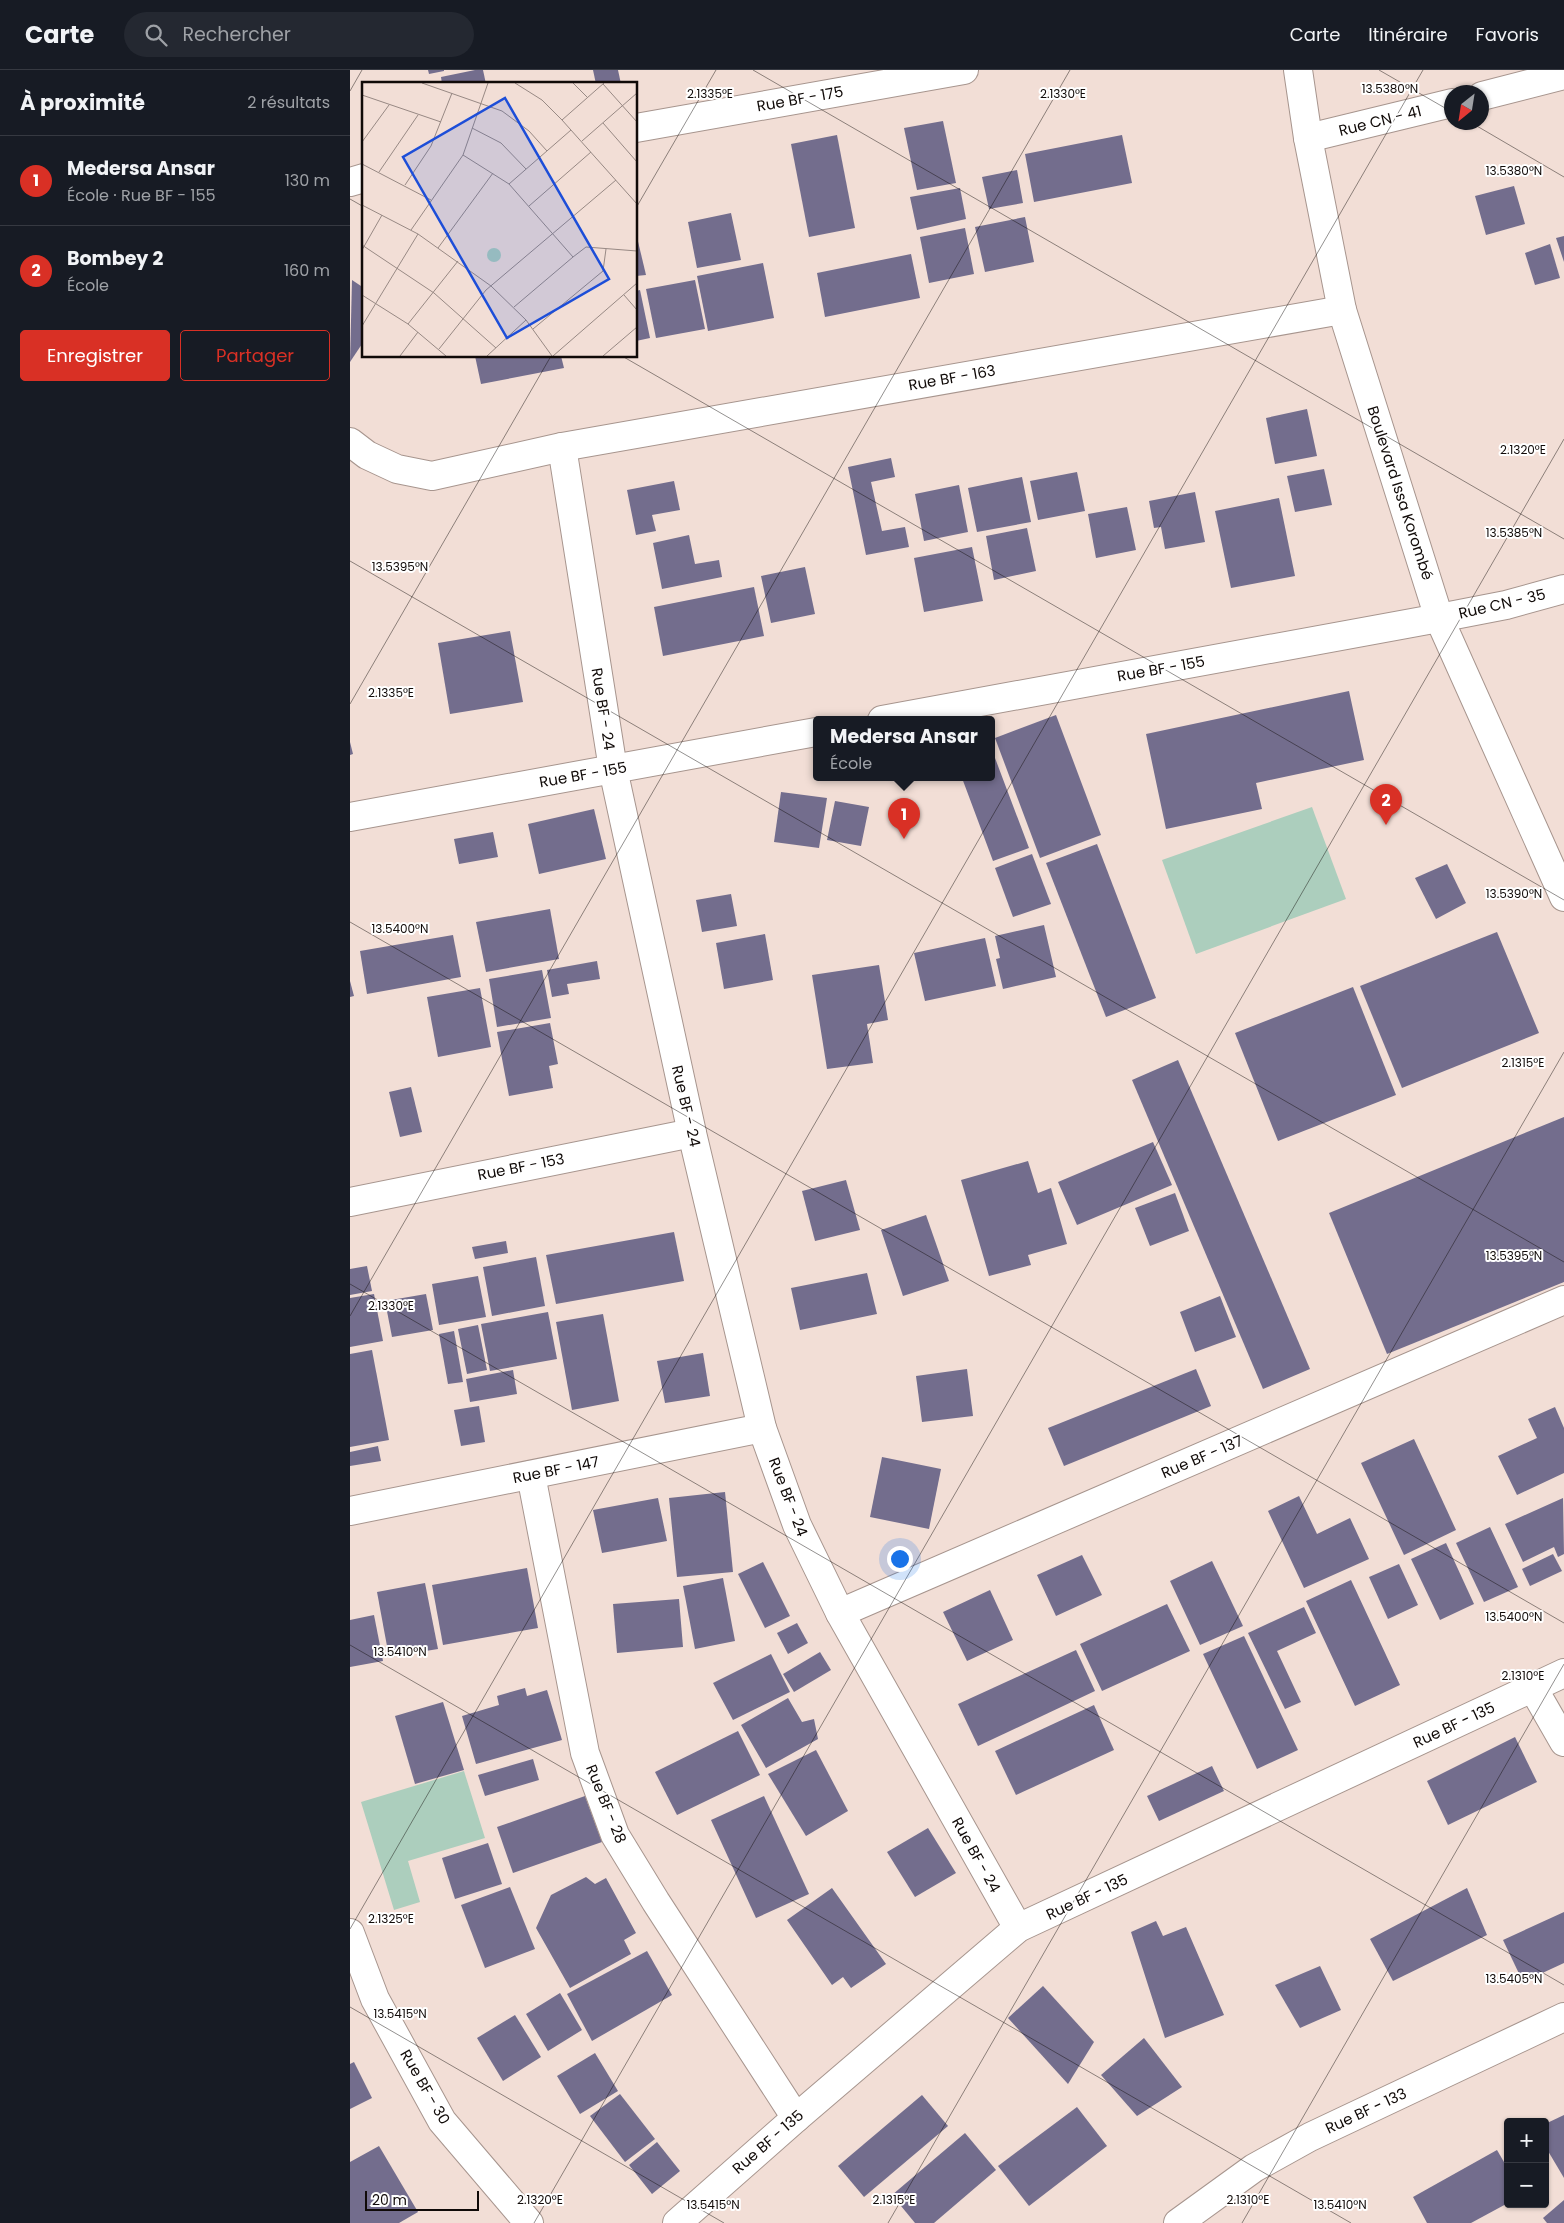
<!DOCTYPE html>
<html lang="fr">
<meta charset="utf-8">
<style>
:root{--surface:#171b24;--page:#242831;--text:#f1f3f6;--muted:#9ea1a6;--line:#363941;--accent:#d93025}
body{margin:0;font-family:Poppins,sans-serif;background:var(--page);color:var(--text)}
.controls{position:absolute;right:15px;bottom:15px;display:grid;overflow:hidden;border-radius:5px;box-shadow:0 1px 4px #0004}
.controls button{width:45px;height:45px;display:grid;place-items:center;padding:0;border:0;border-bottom:1px solid var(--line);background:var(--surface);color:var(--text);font:25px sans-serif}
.compass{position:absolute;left:1094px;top:15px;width:45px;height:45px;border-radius:50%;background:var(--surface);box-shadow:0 1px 4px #0004;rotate:210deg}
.scale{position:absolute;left:15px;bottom:12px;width:114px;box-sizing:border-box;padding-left:5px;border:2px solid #100a08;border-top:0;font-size:14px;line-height:18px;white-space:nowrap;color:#100a08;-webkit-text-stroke:4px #fff;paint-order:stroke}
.you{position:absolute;left:549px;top:1488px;width:18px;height:18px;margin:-12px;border:4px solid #fff;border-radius:50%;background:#1a73e8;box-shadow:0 0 0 8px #1a73e833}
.badge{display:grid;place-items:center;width:32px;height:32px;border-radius:50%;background:var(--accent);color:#fff;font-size:16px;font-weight:700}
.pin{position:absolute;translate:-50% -41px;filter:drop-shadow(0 1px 2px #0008)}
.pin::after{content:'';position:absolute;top:26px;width:18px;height:15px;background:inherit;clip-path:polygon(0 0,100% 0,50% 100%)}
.popup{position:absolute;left:463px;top:646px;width:182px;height:65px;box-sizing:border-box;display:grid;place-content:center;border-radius:5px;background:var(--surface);filter:drop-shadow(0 1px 4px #0005);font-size:16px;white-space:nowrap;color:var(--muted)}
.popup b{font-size:19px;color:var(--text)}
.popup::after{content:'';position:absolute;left:50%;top:100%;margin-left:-10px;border:10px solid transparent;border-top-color:var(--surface)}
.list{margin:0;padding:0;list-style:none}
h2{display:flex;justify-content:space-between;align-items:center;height:65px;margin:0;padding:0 20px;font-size:21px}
h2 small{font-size:16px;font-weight:400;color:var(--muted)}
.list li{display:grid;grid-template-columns:32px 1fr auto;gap:15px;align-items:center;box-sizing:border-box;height:90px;padding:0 20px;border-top:1px solid var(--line)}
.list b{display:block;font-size:19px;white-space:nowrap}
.list p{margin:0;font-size:16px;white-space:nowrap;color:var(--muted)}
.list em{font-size:16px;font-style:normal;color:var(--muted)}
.actions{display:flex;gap:10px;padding:15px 20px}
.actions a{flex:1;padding:11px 0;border:1px solid var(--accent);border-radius:5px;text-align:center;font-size:18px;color:var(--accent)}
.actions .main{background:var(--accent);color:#fff}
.icon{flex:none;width:28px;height:28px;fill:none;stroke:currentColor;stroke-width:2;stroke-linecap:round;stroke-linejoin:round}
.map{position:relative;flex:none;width:1214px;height:2153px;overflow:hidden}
header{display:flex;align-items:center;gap:30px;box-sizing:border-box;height:70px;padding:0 25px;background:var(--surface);border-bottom:1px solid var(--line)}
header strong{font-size:24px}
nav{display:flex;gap:28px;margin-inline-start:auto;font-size:18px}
.search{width:350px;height:45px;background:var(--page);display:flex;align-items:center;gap:12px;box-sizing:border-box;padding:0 18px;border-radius:28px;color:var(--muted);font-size:19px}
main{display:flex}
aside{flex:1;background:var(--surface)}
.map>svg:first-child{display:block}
</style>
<header>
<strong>Carte</strong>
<div class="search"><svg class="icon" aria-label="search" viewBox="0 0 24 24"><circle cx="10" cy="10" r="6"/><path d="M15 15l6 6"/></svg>Rechercher</div>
<nav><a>Carte</a><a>Itinéraire</a><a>Favoris</a></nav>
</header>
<main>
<aside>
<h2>À proximité<small>2 résultats</small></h2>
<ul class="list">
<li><span class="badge">1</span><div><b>Medersa Ansar</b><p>École · Rue BF - 155</p></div><em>130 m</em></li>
<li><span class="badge">2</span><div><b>Bombey 2</b><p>École</p></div><em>160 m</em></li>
</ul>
<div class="actions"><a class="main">Enregistrer</a><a>Partager</a></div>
</aside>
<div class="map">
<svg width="1214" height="2153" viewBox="0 0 1214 2153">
<rect width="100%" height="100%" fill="#f2ded6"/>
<!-- green -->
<g fill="#accebd">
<polygon points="962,737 996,829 846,884 812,790"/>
<polygon points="114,1701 135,1768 58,1791 70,1832 44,1840 11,1732"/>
</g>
<!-- building -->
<g fill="#736d8d">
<polygon points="78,0 94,0 94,1 79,4"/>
<polygon points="125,0 133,0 136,14 92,14 91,7"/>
<polygon points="243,0 268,0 271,14 246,14"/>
<polygon points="593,51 606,113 567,120 554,58"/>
<polygon points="487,65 505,158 459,167 441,74"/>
<polygon points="772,65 782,113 684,132 675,84"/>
<polygon points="667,100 673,133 639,139 632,107"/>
<polygon points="1164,116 1175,154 1136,165 1125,126"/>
<polygon points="610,118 616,149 567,160 560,127"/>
<polygon points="381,143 391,190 347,198 338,152"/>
<polygon points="675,147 684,192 635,202 625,157"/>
<polygon points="615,158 624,204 579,213 570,167"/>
<polygon points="286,163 296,205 286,206"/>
<polygon points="1214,166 1214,192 1206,168"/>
<polygon points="1200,174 1210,208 1185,215 1175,183"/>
<polygon points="561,184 570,228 475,247 467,203"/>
<polygon points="413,193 424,248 358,261 347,206"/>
<polygon points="2,210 14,218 14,271 0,292"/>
<polygon points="345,210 355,259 306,268 296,219"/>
<polygon points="290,220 300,268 286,271 286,221"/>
<polygon points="125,286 211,286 214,298 131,314"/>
<polygon points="957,339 967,386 925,394 916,348"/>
<polygon points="541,388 545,407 521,412 532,461 555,457 559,477 516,485 498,397"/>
<polygon points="974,399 982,435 945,442 937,406"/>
<polygon points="727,402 735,441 688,450 680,411"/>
<polygon points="672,407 681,452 627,462 618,418"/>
<polygon points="324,411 330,440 302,445 306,461 286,465 277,420"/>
<polygon points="609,415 618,462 574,471 565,424"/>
<polygon points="845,422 855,472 815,479 811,457 804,458 799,431"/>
<polygon points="929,428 945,506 881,518 865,441"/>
<polygon points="777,437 786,480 746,488 738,444"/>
<polygon points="677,458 686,501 644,510 636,466"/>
<polygon points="339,465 345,494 369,490 372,507 312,519 303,473"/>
<polygon points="622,477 633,531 574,542 564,488"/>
<polygon points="455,497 465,544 421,553 411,506"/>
<polygon points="404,517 414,566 313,586 304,537"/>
<polygon points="160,561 173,632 100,644 88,573"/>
<polygon points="999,621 1014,690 906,713 912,739 816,759 796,664"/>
<polygon points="706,645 751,765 690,788 645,668"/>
<polygon points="0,672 3,684 0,685"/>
<polygon points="645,688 679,778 643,791 612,708 642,708 642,690"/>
<polygon points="431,722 477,728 469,778 424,772"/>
<polygon points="485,731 519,737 511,776 477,770"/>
<polygon points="244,739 256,789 189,804 178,754"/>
<polygon points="143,762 148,787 109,794 104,769"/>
<polygon points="747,774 806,928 756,947 696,793"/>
<polygon points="682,784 701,834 663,847 645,798"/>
<polygon points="1097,794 1116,833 1086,849 1065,808"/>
<polygon points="381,824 387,856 352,862 346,830"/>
<polygon points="200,839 209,889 136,902 126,852"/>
<polygon points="694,855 706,907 653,919 646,889 650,888 645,866"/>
<polygon points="1147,862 1189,963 1052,1018 1010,916"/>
<polygon points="415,864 423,910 374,919 366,873"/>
<polygon points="103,865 111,907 17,924 10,881"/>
<polygon points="635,868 646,916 575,931 564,883"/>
<polygon points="247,891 250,909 217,914 219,924 202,927 197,900"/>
<polygon points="529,895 538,950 517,954 523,993 477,999 462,905"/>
<polygon points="192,900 201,948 147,957 139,909"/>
<polygon points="0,911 4,926 0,927"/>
<polygon points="1003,917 1046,1025 928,1071 885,963"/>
<polygon points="130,918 141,977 88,987 77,927"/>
<polygon points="200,953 208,994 199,996 203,1018 159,1026 147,962"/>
<polygon points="828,990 960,1299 913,1319 782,1010"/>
<polygon points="61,1017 72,1062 50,1067 39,1022"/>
<polygon points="1214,1047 1214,1212 1037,1284 979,1143"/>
<polygon points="803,1072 822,1115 727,1155 708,1112"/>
<polygon points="678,1091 688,1123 701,1118 717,1174 678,1185 681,1195 639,1206 611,1110"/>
<polygon points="496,1110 510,1160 465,1171 452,1121"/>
<polygon points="825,1123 839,1161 800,1176 785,1138"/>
<polygon points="576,1145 599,1211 553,1226 531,1160"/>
<polygon points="324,1162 334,1211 206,1234 196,1185"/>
<polygon points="156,1171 158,1183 125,1189 122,1177"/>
<polygon points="186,1187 195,1236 142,1246 133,1197"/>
<polygon points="17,1196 22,1221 0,1225 0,1199"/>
<polygon points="517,1203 527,1244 450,1260 441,1218"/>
<polygon points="128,1206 136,1247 89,1255 82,1214"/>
<polygon points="24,1224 33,1271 0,1277 0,1228"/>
<polygon points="76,1224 83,1260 42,1267 35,1231"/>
<polygon points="870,1226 886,1267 845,1282 830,1242"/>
<polygon points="198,1242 207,1289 140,1301 131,1254"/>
<polygon points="253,1244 269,1331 222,1340 206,1252"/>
<polygon points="128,1255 137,1300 117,1304 108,1259"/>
<polygon points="104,1261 113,1312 98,1314 89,1264"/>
<polygon points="22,1280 39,1370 0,1377 0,1284"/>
<polygon points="353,1283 360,1326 315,1333 307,1291"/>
<polygon points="617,1299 623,1346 572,1352 566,1306"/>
<polygon points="846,1299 861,1336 714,1396 698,1358"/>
<polygon points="163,1300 167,1324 120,1332 116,1309"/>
<polygon points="129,1336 135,1372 111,1376 104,1340"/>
<polygon points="1205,1337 1214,1358 1214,1403 1167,1425 1148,1386 1187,1368 1178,1349"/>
<polygon points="1064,1369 1106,1460 1054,1485 1011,1393"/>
<polygon points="28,1376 31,1391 0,1396 0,1382"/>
<polygon points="532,1387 591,1399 579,1459 520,1447"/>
<polygon points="375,1422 383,1502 327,1507 319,1428"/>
<polygon points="949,1426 967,1464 1000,1448 1019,1489 954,1518 918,1441"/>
<polygon points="308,1428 317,1471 252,1483 243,1440"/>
<polygon points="1213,1428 1214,1484 1208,1487 1204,1477 1173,1492 1155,1454"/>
<polygon points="1140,1457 1168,1517 1134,1532 1106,1473"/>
<polygon points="1096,1473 1124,1534 1090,1550 1061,1489"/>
<polygon points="1203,1484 1212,1501 1180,1516 1172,1499"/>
<polygon points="732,1485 752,1525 706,1546 687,1505"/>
<polygon points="862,1491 893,1556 850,1575 820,1511"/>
<polygon points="413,1492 440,1546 415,1558 388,1504"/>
<polygon points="1049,1494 1068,1535 1038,1549 1019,1507"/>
<polygon points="177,1498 188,1558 93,1575 82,1515"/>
<polygon points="373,1508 385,1571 345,1579 333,1516"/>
<polygon points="1001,1510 1050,1615 1005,1636 956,1531"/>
<polygon points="75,1513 88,1579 39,1587 27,1522"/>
<polygon points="640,1520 663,1570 617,1591 593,1542"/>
<polygon points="329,1529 333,1577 267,1583 263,1534"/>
<polygon points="817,1534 840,1581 752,1621 730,1574"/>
<polygon points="954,1537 966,1563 927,1581 951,1632 935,1639 898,1563"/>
<polygon points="24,1545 33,1591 0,1597 0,1550"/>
<polygon points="447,1553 458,1573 438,1584 427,1563"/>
<polygon points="894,1566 948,1680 907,1699 853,1584"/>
<polygon points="726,1580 745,1621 628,1676 608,1634"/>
<polygon points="470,1582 481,1600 444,1622 433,1604"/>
<polygon points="421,1584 440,1622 383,1650 363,1613"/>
<polygon points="175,1618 177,1626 197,1620 212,1670 126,1694 112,1646 149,1635 147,1626"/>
<polygon points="438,1628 452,1652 464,1649 468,1669 416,1698 391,1655"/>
<polygon points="93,1632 114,1700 65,1714 45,1646"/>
<polygon points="744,1635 764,1680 666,1725 645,1681"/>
<polygon points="388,1661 410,1705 327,1745 305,1702"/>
<polygon points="1165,1667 1187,1712 1098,1755 1077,1711"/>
<polygon points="466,1680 498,1741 456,1766 418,1704"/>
<polygon points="183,1689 189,1710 135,1726 128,1705"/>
<polygon points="862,1696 874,1721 809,1751 797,1726"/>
<polygon points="235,1726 252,1772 163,1803 147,1757"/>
<polygon points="414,1726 459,1824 406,1848 361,1750"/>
<polygon points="578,1758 606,1803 565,1827 537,1782"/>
<polygon points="138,1773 152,1814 105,1829 92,1788"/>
<polygon points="236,1807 245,1814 256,1808 286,1863 274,1870 281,1884 220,1918 186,1858 201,1825"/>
<polygon points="160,1817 185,1879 135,1898 111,1835"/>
<polygon points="482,1818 536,1894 501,1918 493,1907 482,1915 437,1850"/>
<polygon points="1117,1818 1137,1865 1043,1911 1020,1869"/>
<polygon points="1214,1842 1214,1893 1173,1912 1153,1870"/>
<polygon points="806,1851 813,1866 836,1857 874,1945 815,1968 781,1862"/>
<polygon points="297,1881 322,1925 242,1971 217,1924"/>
<polygon points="970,1896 991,1940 950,1958 925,1915"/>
<polygon points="693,1916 744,1972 718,2014 658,1948"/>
<polygon points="210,1923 232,1960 198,1981 176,1944"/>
<polygon points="165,1945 191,1987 153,2011 127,1968"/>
<polygon points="794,1968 832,2017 787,2046 751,2005"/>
<polygon points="245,1983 268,2021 230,2044 207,2006"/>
<polygon points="4,1992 22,2028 0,2039 0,1994"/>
<polygon points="270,2024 305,2069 275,2092 240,2046"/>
<polygon points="572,2025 598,2056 514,2127 488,2096"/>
<polygon points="727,2037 757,2076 679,2136 648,2096"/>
<polygon points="1214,2045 1214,2108 1195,2076 1195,2054"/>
<polygon points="615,2063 646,2100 584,2153 565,2153 542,2125"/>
<polygon points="307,2072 330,2101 302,2124 279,2095"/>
<polygon points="29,2076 68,2142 49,2153 0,2153 0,2092"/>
<polygon points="1147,2080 1158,2099 1158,2133 1121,2153 1077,2153 1063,2127"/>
<polygon points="1214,2130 1214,2153 1197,2153 1193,2148"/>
</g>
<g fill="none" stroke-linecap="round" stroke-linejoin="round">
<defs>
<g id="minor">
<polyline points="1132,26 1214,5"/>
<polyline points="286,58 614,0"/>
<polyline points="958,68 1102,33"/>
<polyline points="0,112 14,108"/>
<polyline points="0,372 17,385 47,399 82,406 212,377 263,699 342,1063 412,1358 447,1455 490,1543 668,1858"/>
<polyline points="212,377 992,240"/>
<polyline points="532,650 1089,548 1156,535 1214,519"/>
<polyline points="0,747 466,662"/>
<polyline points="0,1132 342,1063"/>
<polyline points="181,1405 235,1683 265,1765 306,1832 446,2048"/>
<polyline points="0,1441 412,1358"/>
<polyline points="490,1543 1214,1230"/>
<polyline points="1183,1618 1214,1672"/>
<polyline points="0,1863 25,1929 92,2051 179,2153"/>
<polyline points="327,2153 446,2048 668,1858 1214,1603"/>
<polyline points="828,2153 904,2098 960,2067 1214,1947"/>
</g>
<polyline id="tertiary" points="948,0 958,68 992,240 1089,548 1214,827"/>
</defs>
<!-- minor casing -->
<use href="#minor" stroke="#a7958e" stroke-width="30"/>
<!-- tertiary casing -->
<use href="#tertiary" stroke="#a7958e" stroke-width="30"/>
<!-- minor -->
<use href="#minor" stroke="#fff" stroke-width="28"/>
<!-- tertiary -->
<use href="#tertiary" stroke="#fff" stroke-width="28"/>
</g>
<!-- ticks -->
<path fill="none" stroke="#100a08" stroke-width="1" stroke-opacity="0.45" d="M 403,0 L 1214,469M 1029,0 L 1102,42M 0,21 L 12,0M 1120,52 L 1214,107M 0,129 L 14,137M 286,138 L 366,0M 272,286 L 1214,830M 0,491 L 1214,1192M 0,634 L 201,286M 0,852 L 1214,1553M 0,1214 L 1214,1915M 0,1246 L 720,0M 0,1575 L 1001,2153M 0,1859 L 1073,0M 0,1937 L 374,2153M 184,2153 L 1214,369M 538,2153 L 1214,982M 892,2153 L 1214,1594"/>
<g text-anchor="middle" stroke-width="4" stroke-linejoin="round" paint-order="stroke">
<!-- street labels -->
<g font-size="15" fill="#100a08" stroke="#fff">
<text transform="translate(450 29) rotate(-10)" y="5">Rue BF - 175</text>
<text transform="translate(1030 51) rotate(-14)" y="5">Rue CN - 41</text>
<text transform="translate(602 308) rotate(-10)" y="5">Rue BF - 163</text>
<text transform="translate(1050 423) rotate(72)" y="5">Boulevard Issa Korombé</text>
<text transform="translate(1152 534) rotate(-13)" y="5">Rue CN - 35</text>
<text transform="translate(811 599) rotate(-10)" y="5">Rue BF - 155</text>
<text transform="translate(253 639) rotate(81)" y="5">Rue BF - 24</text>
<text transform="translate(233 705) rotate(-10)" y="5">Rue BF - 155</text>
<text transform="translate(336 1036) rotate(77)" y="5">Rue BF - 24</text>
<text transform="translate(171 1097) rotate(-11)" y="5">Rue BF - 153</text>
<text transform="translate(852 1387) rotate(-23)" y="5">Rue BF - 137</text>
<text transform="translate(206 1400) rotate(-11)" y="5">Rue BF - 147</text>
<text transform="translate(438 1427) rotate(69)" y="5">Rue BF - 24</text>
<text transform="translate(1104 1655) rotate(-25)" y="5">Rue BF - 135</text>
<text transform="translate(256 1734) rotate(68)" y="5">Rue BF - 28</text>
<text transform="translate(626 1785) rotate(61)" y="5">Rue BF - 24</text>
<text transform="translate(737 1827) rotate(-25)" y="5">Rue BF - 135</text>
<text transform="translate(75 2017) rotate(60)" y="5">Rue BF - 30</text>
<text transform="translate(1016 2041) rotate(-25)" y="5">Rue BF - 133</text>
<text transform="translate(418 2072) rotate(-41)" y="5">Rue BF - 135</text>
</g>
</g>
<!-- overview -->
<g transform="translate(12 12)">
<rect width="275" height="275" fill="#f2ded6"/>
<path d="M125 173a7 7 0 1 1 14 0a7 7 0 1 1-14 0Z" fill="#accebd"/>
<path fill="none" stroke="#988984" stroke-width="1" d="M 60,1 L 140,29 L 167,49 L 185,69M 153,1 L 180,18 L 200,38 L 275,122M 211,1 L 225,15M 241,2 L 275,40M 0,13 L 79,40M 200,38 L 242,1M 241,41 L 275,80M 110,46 L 139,61 L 164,87M 220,59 L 275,11M 0,60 L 27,23M 101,73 L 147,102 L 211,175 L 224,165 L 275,169M 0,82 L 69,118M 17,90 L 56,33M 147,102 L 209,48M 43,103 L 69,64 L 90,11M 0,123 L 56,152 L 129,204 L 164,238 L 190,274M 167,124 L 229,70M 49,148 L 101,73 L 126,1M 0,163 L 72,211 L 134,266M 76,166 L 131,91M 0,168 L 20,133M 0,213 L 46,242 L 84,274M 262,213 L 275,228M 152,225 L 211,175M 46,242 L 96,179M 0,244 L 56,152M 171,247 L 241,189 L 244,167M 77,267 L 124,208 L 254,98M 38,274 L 56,250M 125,274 L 164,238M 191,274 L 275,201M 241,274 L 275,245"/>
<path fill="#1d4ed8" fill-opacity="0.15" stroke="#1d4ed8" stroke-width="2.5" d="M 143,16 L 247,197 L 145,256 L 41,75 Z"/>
<rect width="275" height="275" fill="none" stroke="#100a08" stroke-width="2.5"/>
</g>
<g font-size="12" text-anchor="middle" fill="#100a08" stroke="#fff" stroke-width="4" stroke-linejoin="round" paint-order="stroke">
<text x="1040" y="23">13.5380°N</text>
<text x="360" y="28">2.1335°E</text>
<text x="713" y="28">2.1330°E</text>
<text x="1164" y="105">13.5380°N</text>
<text x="1173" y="384">2.1320°E</text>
<text x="1164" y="467">13.5385°N</text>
<text x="50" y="501">13.5395°N</text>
<text x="41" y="627">2.1335°E</text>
<text x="1164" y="828">13.5390°N</text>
<text x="50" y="863">13.5400°N</text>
<text x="1173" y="997">2.1315°E</text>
<text x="1164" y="1190">13.5395°N</text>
<text x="41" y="1240">2.1330°E</text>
<text x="1164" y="1551">13.5400°N</text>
<text x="50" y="1586">13.5410°N</text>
<text x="1173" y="1610">2.1310°E</text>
<text x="41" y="1853">2.1325°E</text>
<text x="1164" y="1913">13.5405°N</text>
<text x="50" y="1948">13.5415°N</text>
<text x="190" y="2134">2.1320°E</text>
<text x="544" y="2134">2.1315°E</text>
<text x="898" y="2134">2.1310°E</text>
<text x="363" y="2139">13.5415°N</text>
<text x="990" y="2139">13.5410°N</text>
</g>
</svg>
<div class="controls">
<button>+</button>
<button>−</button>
</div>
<svg class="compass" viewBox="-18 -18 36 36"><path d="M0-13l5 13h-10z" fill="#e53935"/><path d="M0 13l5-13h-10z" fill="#9ea1a6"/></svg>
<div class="scale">20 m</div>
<div class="you"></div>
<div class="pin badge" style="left:554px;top:769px">1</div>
<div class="popup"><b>Medersa Ansar</b>École</div>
<div class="pin badge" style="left:1036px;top:755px">2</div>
</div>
</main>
